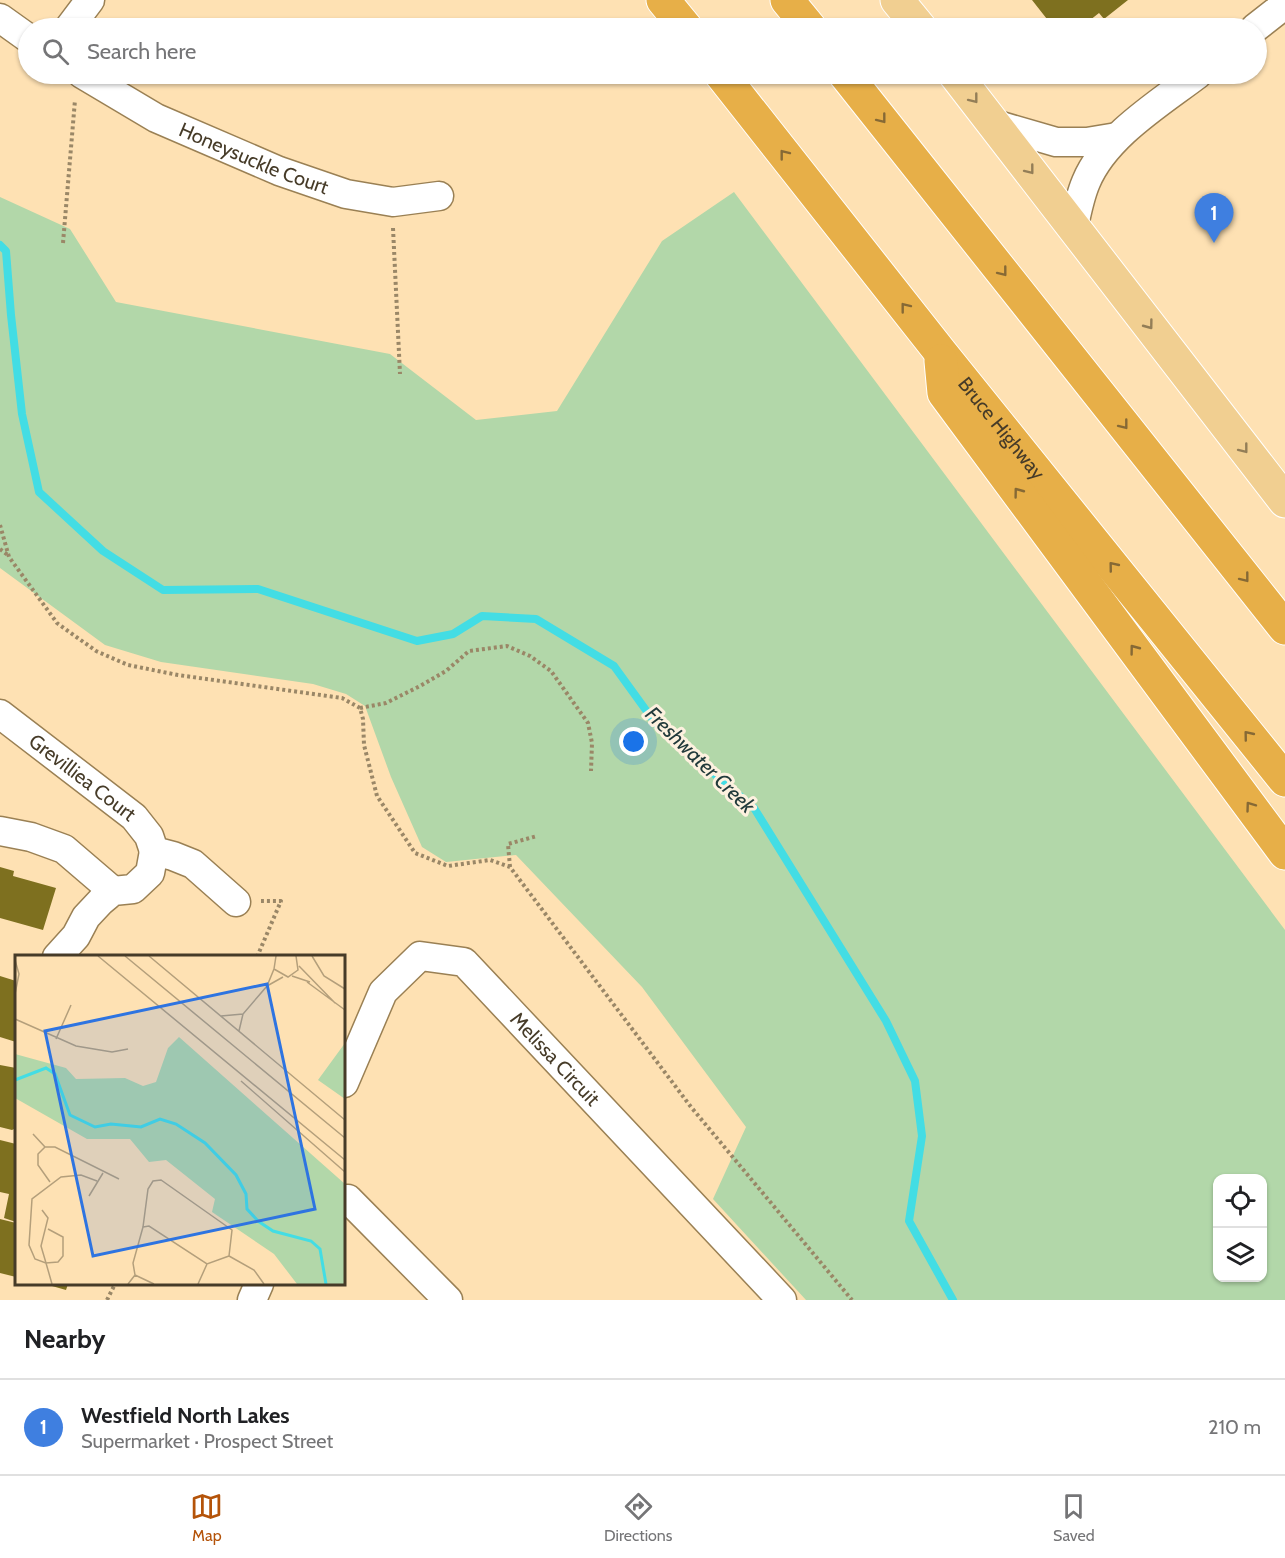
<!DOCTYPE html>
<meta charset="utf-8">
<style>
:root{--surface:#fff;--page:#f2f2f2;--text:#202124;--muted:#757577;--line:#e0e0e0;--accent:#b45309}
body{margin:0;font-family:Cabin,sans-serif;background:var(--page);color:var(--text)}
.controls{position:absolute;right:18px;bottom:18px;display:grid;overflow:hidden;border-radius:12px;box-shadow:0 2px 4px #0004}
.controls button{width:54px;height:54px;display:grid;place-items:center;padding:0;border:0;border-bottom:2px solid var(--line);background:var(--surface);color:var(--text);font:30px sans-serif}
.you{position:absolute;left:634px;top:742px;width:21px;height:21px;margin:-15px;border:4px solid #fff;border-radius:50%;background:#1a73e8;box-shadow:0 0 0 9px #1a73e833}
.badge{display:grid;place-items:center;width:39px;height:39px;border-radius:50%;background:var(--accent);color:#fff;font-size:20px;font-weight:700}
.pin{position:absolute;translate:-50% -50px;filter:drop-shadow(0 2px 3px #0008)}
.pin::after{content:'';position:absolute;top:32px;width:21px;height:18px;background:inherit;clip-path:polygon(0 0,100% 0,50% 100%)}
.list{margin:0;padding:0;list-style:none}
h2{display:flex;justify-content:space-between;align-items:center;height:78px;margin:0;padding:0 24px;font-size:26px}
h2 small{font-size:20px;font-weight:400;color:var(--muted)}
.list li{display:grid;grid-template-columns:39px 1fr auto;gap:18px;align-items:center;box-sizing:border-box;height:96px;padding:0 24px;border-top:2px solid var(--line)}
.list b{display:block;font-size:22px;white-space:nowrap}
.list p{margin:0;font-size:20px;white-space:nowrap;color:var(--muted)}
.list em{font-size:20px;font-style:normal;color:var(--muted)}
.icon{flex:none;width:33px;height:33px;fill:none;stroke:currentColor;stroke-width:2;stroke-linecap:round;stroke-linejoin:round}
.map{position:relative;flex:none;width:1285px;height:1300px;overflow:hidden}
.search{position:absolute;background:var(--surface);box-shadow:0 2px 4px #0004;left:18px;right:18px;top:18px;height:66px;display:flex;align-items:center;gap:15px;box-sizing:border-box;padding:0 21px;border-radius:33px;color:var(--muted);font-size:22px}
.sheet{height:174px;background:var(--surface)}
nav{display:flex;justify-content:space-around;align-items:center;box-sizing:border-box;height:84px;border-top:2px solid var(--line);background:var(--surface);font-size:16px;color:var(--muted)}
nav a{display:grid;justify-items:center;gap:3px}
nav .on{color:var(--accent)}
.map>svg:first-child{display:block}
</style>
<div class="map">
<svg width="1285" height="1300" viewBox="0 0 1285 1300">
<rect width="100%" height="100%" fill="#fee1b3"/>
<!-- green -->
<path fill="#b2d7a9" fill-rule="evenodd" d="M 734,192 L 1285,930 L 1285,1300 L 806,1300 L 713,1199 L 746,1127 L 642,987 L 516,855 L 446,862 L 422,847 L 391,777 L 365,706 L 346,694 L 313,684 L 161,662 L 105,645 L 0,568 L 0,197 L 70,229 L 116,302 L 390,354 L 476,420 L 557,411 L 662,241 ZM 1218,1178 L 1262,1178 L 1262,1278 L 1218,1278 Z"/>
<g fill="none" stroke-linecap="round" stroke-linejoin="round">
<!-- stream -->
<polyline stroke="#43dde4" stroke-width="8" points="0,245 6,251 11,315 22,414 39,492 103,551 163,590 258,589 417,641 453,634 482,616 536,619 614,666 656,724 754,808 886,1021 915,1081 922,1136 909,1221 953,1300"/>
</g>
<!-- building -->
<g fill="#7e701f">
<polygon points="1032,0 1128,0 1104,19 1099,13 1080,28 1054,28"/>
<polygon points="0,867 14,871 13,876 56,888 43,930 0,918"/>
<polygon points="0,976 16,981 16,1042 0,1037"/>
<polygon points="0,1065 16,1068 16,1128 12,1130 0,1127"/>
<polygon points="0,1140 16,1144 16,1222 4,1218 9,1194 0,1192"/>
<polygon points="0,1219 16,1223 16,1277 0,1273"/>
<polygon points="45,1284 68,1284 66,1290"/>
</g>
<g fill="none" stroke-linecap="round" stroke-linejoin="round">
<defs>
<g id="minor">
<polyline points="0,18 28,38"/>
<polyline points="69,28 90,0"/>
<polyline points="1255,28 1278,10 1285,1"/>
<path id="s1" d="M 82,74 L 156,118 L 279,171 L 346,194 L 393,202 L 439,196"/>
<polyline points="994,124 1056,142 1087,142 1117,137"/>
<path d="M 1074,226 C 1077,211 1080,196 1086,182 C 1105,136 1160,103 1198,74"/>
<path id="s2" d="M 0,714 L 134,817 L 149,836 L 154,851 L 173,856 L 193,864 L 236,902"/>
<polyline points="0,831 31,837 64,849 113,891"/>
<polyline points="57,957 76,936 86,917 101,901 113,891 133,889 150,873 154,851"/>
<path id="s3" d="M 344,1083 L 383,992 L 420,956 L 464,962 L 782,1300"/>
<polyline points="344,1199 348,1199 448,1300"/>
<polyline points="252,1300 259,1284"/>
</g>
<g id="major">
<polyline points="897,0 920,28"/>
<polyline points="955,74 1285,501"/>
</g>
<g id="highway">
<polyline points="663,0 686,28"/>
<polyline points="787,0 810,28"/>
<path id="s4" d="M 721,74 L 941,353 L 1285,780"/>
<polyline points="845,74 1285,628"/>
<polyline points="941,361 944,393 1285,853"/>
</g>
</defs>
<!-- minor casing -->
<use href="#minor" stroke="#9a8054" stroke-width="31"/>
<!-- major casing -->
<use href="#major" stroke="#fff" stroke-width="35"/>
<!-- highway casing -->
<use href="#highway" stroke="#fff" stroke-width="35"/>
<!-- path -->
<g stroke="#9a8767" stroke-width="4" stroke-dasharray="3 3" stroke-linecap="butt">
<polyline points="393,228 400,374"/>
<polyline points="63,243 75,100"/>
<polyline points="0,525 9,557 57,623 96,651 128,665 178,675 342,698 360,708 363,719 364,745 377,796 415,853 448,866 490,860 510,867 691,1107 852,1300"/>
<polyline points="0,549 9,556"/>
<polyline points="360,708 386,703 420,686 446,671 469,651 507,646 530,656 551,671 588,723 592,743 591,771"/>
<polyline points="510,867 508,844 537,836"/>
<polyline points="257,957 281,901 261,901"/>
<polyline points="107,1300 115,1284"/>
</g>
<!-- minor -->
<use href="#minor" stroke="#fff" stroke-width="28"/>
<!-- major -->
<use href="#major" stroke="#f1cf91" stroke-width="33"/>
<!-- highway -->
<use href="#highway" stroke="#e7af48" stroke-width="33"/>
</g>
<!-- one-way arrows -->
<defs><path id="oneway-chevron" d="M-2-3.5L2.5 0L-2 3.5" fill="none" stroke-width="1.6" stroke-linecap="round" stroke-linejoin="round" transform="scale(1.5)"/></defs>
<g stroke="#937e57">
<use href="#oneway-chevron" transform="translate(974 99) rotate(52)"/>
<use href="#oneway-chevron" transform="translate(1030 170) rotate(52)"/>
<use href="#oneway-chevron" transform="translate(1149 325) rotate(53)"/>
<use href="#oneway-chevron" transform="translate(1244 449) rotate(52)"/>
</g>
<g stroke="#866935">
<use href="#oneway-chevron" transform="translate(882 119) rotate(52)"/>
<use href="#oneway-chevron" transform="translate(784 154) rotate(-128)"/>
<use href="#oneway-chevron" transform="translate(1003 272) rotate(52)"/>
<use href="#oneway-chevron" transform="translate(905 307) rotate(-128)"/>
<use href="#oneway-chevron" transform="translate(1124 425) rotate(52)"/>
<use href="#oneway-chevron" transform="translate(1018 492) rotate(-127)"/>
<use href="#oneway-chevron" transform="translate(1113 566) rotate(-129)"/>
<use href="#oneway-chevron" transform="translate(1245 578) rotate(52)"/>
<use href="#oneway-chevron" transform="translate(1134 649) rotate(-127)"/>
<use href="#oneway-chevron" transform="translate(1248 735) rotate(-129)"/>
<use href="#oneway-chevron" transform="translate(1250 806) rotate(-126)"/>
</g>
<g text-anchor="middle" stroke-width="6" stroke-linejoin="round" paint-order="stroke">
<!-- street labels -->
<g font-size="20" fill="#463b28" stroke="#fdf1df">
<text dy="7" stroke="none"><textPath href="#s1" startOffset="192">Honeysuckle Court</textPath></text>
<text dy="7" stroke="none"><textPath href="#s4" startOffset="452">Bruce Highway</textPath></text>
<text dy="7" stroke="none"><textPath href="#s2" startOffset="104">Grevilliea Court</textPath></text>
<text dy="7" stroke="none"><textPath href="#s3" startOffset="328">Melissa Circuit</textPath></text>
</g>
<!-- water labels -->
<g font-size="21" font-style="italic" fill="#213a3b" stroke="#fdf1df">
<text transform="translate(700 760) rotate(44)" y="7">Freshwater Creek</text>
</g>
</g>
<!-- overview -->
<g transform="translate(15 955)">
<rect width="330" height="330" fill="#fee1b3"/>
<path d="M 164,82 L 330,229 L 330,329 L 282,329 L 259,299 L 197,257 L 200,244 L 151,205 L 134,207 L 115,184 L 72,184 L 0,143 L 0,99 L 51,113 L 61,124 L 110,123 L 128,131 L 141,127 L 153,93 ZM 330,88 L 330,144 L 303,125 Z" fill="#b2d7a9"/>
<path fill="none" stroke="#43dde4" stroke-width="3" d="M 0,125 L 31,113 L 40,119 L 55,160 L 80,172 L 96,169 L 126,172 L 145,164 L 161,169 L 190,188 L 221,220 L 231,239 L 232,254 L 243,266 L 258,276 L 296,286 L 305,294 L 311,329"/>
<path fill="none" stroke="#b49f7b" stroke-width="1.5" d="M 83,1 L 330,205M 110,1 L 330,183M 134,1 L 330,165M 261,1 L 259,14 L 273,22 L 283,15 L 281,1M 297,1 L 309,21 L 330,34M 0,5 L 4,19 L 0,39M 284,11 L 320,48M 277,21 L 295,27M 292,27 L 330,55M 252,31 L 268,22M 206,61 L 228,59M 0,64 L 61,91 L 97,97 L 113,94M 224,76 L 228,59 L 252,31 L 259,14M 41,84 L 56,50M 226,126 L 330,217M 18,179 L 30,192 L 23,199 L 23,210 L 35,227M 30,192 L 40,192 L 104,224M 74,241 L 88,218M 27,255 L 33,263 L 26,291 L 31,308 L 43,307 L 48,301 L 48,282 L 33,274M 128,272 L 133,234 L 138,226 L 146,225 L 217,275 L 214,301M 128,272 L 134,271 L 192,309 L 214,301M 214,301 L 239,315 L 249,329M 120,320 L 139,329M 37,329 L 31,308 L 20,304 L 14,290 L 17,244 L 46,222 L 66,220 L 82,226M 113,329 L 120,320 L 118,308 L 128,272M 183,329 L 192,309"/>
<path fill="#2e74e1" fill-opacity="0.15" stroke="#2e74e1" stroke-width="3" d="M 252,29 L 300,254 L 78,301 L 30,76 Z"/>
<rect width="330" height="330" fill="none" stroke="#463b28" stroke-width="3"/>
</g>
</svg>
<div class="controls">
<button><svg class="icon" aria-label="locate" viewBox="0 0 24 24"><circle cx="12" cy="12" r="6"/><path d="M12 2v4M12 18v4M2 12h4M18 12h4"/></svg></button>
<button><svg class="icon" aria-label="layers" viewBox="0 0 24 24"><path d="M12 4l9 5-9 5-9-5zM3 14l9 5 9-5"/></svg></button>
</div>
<div class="you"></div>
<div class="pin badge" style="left:1214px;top:243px;background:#3f7fe0">1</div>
<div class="search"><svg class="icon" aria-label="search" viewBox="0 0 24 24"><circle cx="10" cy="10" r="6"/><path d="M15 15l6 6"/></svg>Search here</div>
</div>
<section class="sheet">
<h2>Nearby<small></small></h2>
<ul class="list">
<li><span class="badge" style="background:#3f7fe0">1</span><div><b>Westfield North Lakes</b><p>Supermarket · Prospect Street</p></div><em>210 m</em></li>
</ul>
</section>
<nav>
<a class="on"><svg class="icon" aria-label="map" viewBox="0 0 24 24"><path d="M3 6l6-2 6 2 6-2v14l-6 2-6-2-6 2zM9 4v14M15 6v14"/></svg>Map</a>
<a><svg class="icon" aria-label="directions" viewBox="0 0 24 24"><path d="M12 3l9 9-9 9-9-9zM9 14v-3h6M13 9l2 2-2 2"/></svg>Directions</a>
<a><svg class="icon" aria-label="saved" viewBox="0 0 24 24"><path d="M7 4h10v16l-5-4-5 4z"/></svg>Saved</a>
</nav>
